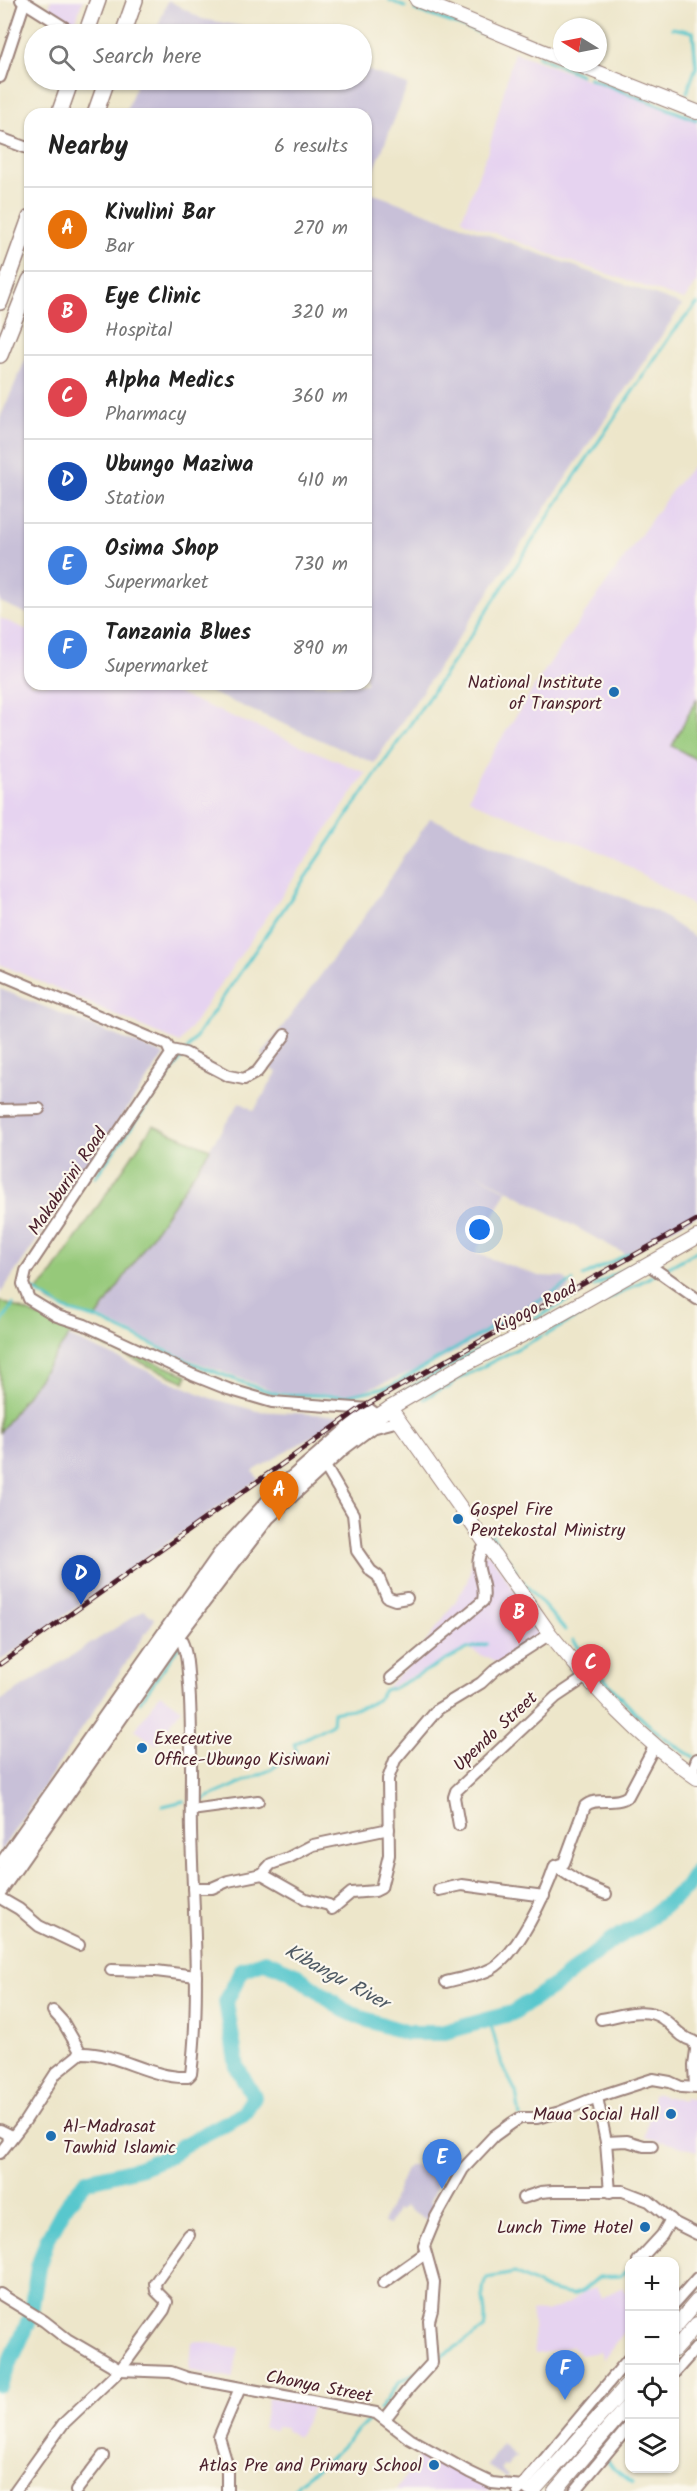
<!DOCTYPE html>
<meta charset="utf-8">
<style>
:root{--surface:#fff;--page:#f6f6f6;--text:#222;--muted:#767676;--line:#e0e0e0;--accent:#1f6fb2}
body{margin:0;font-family:Kalam,sans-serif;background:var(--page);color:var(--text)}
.controls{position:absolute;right:18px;bottom:18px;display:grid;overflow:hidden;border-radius:12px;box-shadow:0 2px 4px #0004}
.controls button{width:54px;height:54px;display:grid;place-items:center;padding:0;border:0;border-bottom:2px solid var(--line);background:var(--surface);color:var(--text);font:30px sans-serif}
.compass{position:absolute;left:553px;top:18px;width:54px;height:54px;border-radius:50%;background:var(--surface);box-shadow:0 2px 4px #0004;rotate:280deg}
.you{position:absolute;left:480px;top:1230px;width:21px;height:21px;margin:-15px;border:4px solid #fff;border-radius:50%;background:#1a73e8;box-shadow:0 0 0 9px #1a73e833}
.badge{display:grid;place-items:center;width:39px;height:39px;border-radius:50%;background:var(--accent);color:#fff;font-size:20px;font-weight:700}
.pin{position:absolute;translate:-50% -50px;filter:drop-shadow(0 2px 3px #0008)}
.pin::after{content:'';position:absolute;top:32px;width:21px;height:18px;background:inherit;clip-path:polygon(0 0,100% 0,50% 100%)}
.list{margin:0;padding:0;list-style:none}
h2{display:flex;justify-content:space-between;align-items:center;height:78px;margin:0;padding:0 24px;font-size:26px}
h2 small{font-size:20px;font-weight:400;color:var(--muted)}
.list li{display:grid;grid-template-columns:39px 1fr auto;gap:18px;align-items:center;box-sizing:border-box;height:84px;padding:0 24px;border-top:2px solid var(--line)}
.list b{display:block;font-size:22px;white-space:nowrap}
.list p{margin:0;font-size:20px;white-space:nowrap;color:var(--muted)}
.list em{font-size:20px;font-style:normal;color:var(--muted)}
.icon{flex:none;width:33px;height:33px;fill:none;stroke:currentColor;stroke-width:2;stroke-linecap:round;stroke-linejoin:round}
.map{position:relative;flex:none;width:697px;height:2491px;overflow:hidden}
.search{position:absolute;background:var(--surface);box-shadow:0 2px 4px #0004;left:24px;top:24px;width:348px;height:66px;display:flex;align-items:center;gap:15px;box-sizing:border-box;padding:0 21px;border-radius:33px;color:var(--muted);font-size:22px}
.panel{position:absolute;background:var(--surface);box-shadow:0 2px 4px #0004;left:24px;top:108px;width:348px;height:582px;border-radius:18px}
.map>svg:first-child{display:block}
</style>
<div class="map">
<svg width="697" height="2491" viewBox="0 0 697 2491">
<rect width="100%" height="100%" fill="#fbf7ec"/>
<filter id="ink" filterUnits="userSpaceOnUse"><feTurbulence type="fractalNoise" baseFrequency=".0167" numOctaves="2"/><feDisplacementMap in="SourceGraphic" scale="12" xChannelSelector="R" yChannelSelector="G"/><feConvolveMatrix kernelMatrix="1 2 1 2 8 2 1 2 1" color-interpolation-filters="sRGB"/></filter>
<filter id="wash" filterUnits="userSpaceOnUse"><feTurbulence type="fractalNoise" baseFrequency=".008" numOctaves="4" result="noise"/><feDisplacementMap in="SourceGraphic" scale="24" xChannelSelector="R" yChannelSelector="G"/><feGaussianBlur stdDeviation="1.35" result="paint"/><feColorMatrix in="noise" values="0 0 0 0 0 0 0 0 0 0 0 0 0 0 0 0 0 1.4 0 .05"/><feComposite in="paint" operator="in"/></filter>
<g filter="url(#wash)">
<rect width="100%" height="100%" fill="#ede6ca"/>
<!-- built -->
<g fill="#e6d3f0">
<polygon points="51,0 83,0 74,26 68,24 69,22 47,16"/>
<polygon points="514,52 653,104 697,117 697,282 684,300 555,256 465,222 462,218 489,148"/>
<polygon points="697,461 697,908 615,858 478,804 469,798 478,775 549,664 676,485"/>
<polygon points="0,618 30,631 30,684 155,684 366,773 180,1043 0,964"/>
<polygon points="481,1552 491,1555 543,1634 499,1664 469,1649 385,1689 411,1663 455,1602 467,1582 473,1557"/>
<polygon points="160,1694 181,1709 156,1745 135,1730"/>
<polygon points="658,2094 683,2101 684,2097 697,2100 697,2151 645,2137 653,2095"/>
<polygon points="622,2286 629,2296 629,2326 603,2360 599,2352 581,2355 572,2346 555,2351 535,2354 532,2311 546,2312 569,2303 585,2291 595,2288 602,2298"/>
<polygon points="197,2341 239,2348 232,2379 189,2370 191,2343"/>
<polygon points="268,2398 314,2405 298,2436 287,2431 285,2427 276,2426 275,2430 263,2428"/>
<polygon points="424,2448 493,2487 489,2491 396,2491"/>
</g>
<!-- industrial -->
<g fill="#c8c0d8">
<polygon points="168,0 202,19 262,30 275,34 155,34"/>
<polygon points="362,68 408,85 366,191 682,305 374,763 191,684 366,684 366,114 125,114 138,80 362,80"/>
<polygon points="30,349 30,615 0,602 0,418"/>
<polygon points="430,818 657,912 697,939 697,1215 625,1254 469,1169 507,1191 475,1253 539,1276 561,1277 566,1279 570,1288 435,1363 352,1395 277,1392 183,1357 98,1317 240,1102 254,1111 277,1072 271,1069 262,1054 373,905"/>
<polygon points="0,989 164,1055 0,1294"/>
<polygon points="69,1337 210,1398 257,1411 347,1416 253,1471 258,1479 0,1661 0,1432"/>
<polygon points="144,1610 155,1619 0,1852 0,1701"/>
<polygon points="427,2161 442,2174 430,2201 437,2209 430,2223 405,2207 400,2211 397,2210 389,2225 383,2223 406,2169 409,2165 415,2165 421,2168"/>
<polygon points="502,2444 517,2458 513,2458 507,2467 503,2466 500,2469 508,2476 505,2477 487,2466"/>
</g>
<!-- green -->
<g fill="#96c97a" stroke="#707452" stroke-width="1.5">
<polygon points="697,698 697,760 672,746"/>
<path d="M 153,1125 L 210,1149 L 96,1319 C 75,1311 52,1309 37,1290 L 47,1281 Z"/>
<polygon points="0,1301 187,1375 185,1382 72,1332 0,1432"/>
</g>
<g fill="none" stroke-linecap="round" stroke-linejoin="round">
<!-- stream -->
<g stroke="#59c7cd" stroke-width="3">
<polyline points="389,0 405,7"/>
<polyline points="415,10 484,34"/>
<polyline points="672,28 693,32 696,67 687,92"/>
<polyline points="538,56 581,75"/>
<polyline points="589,78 697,120"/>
<polyline points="187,1050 470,637 567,488 673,332 697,304"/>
<polyline points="95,1177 183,1056"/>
<polyline points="662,1271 697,1251"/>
<polyline points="583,1276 630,1253"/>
<polyline points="27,1286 66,1310 98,1319 192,1363 252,1386 277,1394 346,1396 391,1386 573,1281"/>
<polyline points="594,1286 697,1229"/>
<polyline points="609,1299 656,1274"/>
<polyline points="0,1325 13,1304"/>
<polyline points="546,1335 607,1300"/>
<polyline points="424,1399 442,1388 448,1388 455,1381 542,1336"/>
<polyline points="388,1400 578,1295"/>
<polyline points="487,1528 516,1571"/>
<polyline points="523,1582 565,1630"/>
<path d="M 573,1640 C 606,1683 645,1730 694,1757"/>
<polyline points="140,1702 180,1645"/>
<path d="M 202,1800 L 270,1770 L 297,1751 L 294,1744 L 332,1724 L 333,1712 C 352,1708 374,1710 384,1690 L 396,1687 L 467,1649 L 487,1644"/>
<polyline points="163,1806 184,1801"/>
<polyline points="489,2018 502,2065 516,2092 520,2116"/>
<path d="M 442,2356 L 484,2329 C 489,2311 477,2294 487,2278 L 515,2273 L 545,2289 L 572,2295 L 582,2291 L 599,2277 L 620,2276 L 630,2268"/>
<polyline points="379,2410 400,2381 418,2371"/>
<polyline points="606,2458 614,2469 633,2483"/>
<polyline points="293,2491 299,2482 328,2460 374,2415"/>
</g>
<!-- river -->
<polyline stroke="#59c7cd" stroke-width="16" points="0,2385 30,2318 38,2267 47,2240 66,2205 86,2181 139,2168 169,2156 182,2146 243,2114 254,2097 237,2067 226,2002 242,1970 265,1961 293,1973 344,2010 362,2018 407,2033 441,2033 512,2013 557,1984 611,1941 643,1923 686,1888 697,1871"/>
</g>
</g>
<g filter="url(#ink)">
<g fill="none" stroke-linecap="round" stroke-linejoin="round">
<defs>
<g id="minor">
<polyline points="21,0 75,34"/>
<polyline points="0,77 24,4"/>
<polyline points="0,138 30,149"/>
<polyline points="0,974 167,1045 171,1054 26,1271 23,1284 29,1299 57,1316 85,1325 193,1375 228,1389 272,1402 369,1409 379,1416"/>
<polyline points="171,1050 185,1053 229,1076 244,1079 257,1072 285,1035"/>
<polyline points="0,1110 39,1109"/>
<polyline points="649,1265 697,1299"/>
<polyline points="322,1461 353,1514 357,1551 371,1571 378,1576 387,1597 395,1600 407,1598"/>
<polyline points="285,1482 369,1409"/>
<path d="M 391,1678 L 483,1601 C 488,1578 468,1566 486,1545"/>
<polyline points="694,1767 697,1759"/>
<polyline points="191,1810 258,1801"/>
<polyline points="459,1825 454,1797 456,1791 556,1697 586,1677"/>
<polyline points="0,1864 219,1553 274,1493"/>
<polyline points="555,1866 582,1884 606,1894"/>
<polyline points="262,1874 271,1864 288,1858 313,1845 389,1829"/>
<polyline points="193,1888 212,1888 228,1881 262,1874 306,1899 329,1905 332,1909 351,1893 375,1891 381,1888 389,1855 388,1779 395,1760 438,1709 481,1683 496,1669 550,1634"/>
<polyline points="439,1890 462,1885 544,1896"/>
<polyline points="0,1893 179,1636 269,1518 344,1449 372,1428 399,1421"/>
<polyline points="0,1898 19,1909 39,1926 79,1945"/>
<polyline points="111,1970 156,1971 196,1976"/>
<path d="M 446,1982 C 460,1978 478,1976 491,1969 C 517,1956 546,1893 555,1866 L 564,1863 L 585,1806 C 596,1796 615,1806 628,1796 L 655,1745"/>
<polyline points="53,2011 63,2022 81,2053"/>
<path d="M 601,2019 C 620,2016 645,2006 662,2018 C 674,2026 679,2037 693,2041 L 695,2046"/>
<polyline points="695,2087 694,2065 697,2043"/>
<polyline points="597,2097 606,2142 610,2192"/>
<polyline points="0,2130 8,2134 9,2141"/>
<polyline points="606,2142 627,2141 644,2146 652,2146"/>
<path d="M 0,2153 L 25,2121 L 56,2073 L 81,2053 C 117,2052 151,2079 188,2077 L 191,2074 C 201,1994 193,1912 191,1831 C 190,1782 193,1734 189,1684 C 187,1667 188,1651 179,1636 L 171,1632"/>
<polyline points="523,2198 541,2192 553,2191 623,2191 649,2201 675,2223 697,2234"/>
<polyline points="638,2261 662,2235 671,2219"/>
<polyline points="383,2283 424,2254"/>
<polyline points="0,2294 44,2321 67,2339 120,2370 171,2372 188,2378 376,2413 410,2439 469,2472 492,2483 523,2486 529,2491"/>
<polyline points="674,2304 697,2278"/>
<polyline points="674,2373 697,2347"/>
<polyline points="385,2419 410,2387 432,2363 429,2321 432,2310 434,2282 424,2246 436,2217 463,2169 494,2136 512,2123 520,2118 537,2118 560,2112 597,2097 653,2079 670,2082 681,2087 697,2088"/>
<polyline points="15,2491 63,2424 120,2370 164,2310 167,2302 156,2291 155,2283 189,2235"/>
<polyline points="76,2491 103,2456"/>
<polyline points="227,2491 227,2464 219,2437 240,2388"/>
<polyline points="518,2491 630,2357"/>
<polyline points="575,2491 630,2425"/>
</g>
<g id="major">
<path d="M 417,0 C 466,18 513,40 562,59"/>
<polyline points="574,63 697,112"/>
<path d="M 390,1408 L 550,1634 C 594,1688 639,1738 697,1778"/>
<polyline points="0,1879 215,1571 275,1499 350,1435 390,1408 463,1365 540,1326 697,1237"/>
<polyline points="674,2328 697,2301"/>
<polyline points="674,2350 697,2324"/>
<polyline points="533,2491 630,2382"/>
<polyline points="555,2491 630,2403"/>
</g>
<g id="highway">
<polyline points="86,34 98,0"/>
<polyline points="123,34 135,0"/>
<polyline points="59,114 71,80"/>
<polyline points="95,114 107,80"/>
<polyline points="0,302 30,218"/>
<polyline points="0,355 30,280"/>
</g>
</defs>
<!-- minor casing -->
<use href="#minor" stroke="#9c827a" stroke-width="14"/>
<!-- major casing -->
<use href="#major" stroke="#9c827a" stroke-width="16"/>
<!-- highway casing -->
<use href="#highway" stroke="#9c827a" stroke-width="18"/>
<!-- minor -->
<use href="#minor" stroke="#fff" stroke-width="10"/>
<!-- major -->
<use href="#major" stroke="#fff" stroke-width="14"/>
<!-- highway -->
<use href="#highway" stroke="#fff" stroke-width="15"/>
<defs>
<polyline id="rail" points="0,1664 361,1408 697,1220"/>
</defs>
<!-- rail casing -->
<use href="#rail" stroke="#4a1f2b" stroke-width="5"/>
<!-- rail -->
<use href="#rail" stroke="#fbf7ec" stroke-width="3" stroke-dasharray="9" stroke-linecap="butt"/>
</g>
</g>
<!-- markers -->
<g fill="#1f6fb2" stroke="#fbf7ec" stroke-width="2">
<circle cx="614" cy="692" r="6"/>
<circle cx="458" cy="1519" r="6"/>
<circle cx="142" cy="1748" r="6"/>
<circle cx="671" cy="2114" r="6"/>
<circle cx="51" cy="2136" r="6"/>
<circle cx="645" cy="2227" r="6"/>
<circle cx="434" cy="2465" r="6"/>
</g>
<g text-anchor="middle" stroke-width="4.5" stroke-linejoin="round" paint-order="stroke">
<!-- poi labels -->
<g font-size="18" fill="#4a1f2b" stroke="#fbf7ec" text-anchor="end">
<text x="602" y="688">National Institute<tspan x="602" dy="21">of Transport</tspan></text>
<text x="470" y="1515" text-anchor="start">Gospel Fire<tspan x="470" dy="21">Pentekostal Ministry</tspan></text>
<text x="154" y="1744" text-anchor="start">Execeutive<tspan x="154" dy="21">Office-Ubungo Kisiwani</tspan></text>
<text x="659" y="2120">Maua Social Hall</text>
<text x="63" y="2132" text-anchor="start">Al-Madrasat<tspan x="63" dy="21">Tawhid Islamic</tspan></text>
<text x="633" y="2233">Lunch Time Hotel</text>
<text x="422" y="2471">Atlas Pre and Primary School</text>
</g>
<!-- street labels -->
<g font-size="18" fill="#4a1f2b" stroke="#fbf7ec">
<text transform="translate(67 1181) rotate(-56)" y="6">Makaburini Road</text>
<text transform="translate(535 1307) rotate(-28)" y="6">Kigogo Road</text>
<text transform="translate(495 1731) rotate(-43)" y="6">Upendo Street</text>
<text transform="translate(319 2386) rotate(11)" y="6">Chonya Street</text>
</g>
<!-- water labels -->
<g font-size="20" font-style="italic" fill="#4f5a64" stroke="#fbf7ec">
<text transform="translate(337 1976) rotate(29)" y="7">Kibangu River</text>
</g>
</g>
</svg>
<div class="controls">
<button>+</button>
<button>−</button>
<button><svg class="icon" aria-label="locate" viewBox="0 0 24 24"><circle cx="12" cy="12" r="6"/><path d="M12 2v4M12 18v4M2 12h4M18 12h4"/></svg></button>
<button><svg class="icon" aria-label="layers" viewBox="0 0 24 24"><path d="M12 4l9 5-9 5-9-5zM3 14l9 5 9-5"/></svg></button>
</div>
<svg class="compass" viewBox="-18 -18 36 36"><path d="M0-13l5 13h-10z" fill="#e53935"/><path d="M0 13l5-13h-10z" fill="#767676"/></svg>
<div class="you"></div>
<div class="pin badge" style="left:279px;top:1521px;background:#e8710a">A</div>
<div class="pin badge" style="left:519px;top:1644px;background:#e0444e">B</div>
<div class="pin badge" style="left:591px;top:1694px;background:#e0444e">C</div>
<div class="pin badge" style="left:81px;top:1605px;background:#1a4fb4">D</div>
<div class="pin badge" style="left:442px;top:2189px;background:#3f7fe0">E</div>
<div class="pin badge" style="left:565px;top:2400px;background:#3f7fe0">F</div>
<div class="search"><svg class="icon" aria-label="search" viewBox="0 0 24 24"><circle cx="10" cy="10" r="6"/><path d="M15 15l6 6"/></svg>Search here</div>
<section class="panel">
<h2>Nearby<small>6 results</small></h2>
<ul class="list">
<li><span class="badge" style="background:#e8710a">A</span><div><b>Kivulini Bar</b><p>Bar</p></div><em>270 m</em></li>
<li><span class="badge" style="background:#e0444e">B</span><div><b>Eye Clinic</b><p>Hospital</p></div><em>320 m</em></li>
<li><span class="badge" style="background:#e0444e">C</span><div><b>Alpha Medics</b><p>Pharmacy</p></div><em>360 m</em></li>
<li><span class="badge" style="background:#1a4fb4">D</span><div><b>Ubungo Maziwa</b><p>Station</p></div><em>410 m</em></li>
<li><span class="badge" style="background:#3f7fe0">E</span><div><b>Osima Shop</b><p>Supermarket</p></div><em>730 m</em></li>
<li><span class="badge" style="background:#3f7fe0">F</span><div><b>Tanzania Blues</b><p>Supermarket</p></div><em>890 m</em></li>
</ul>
</section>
</div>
